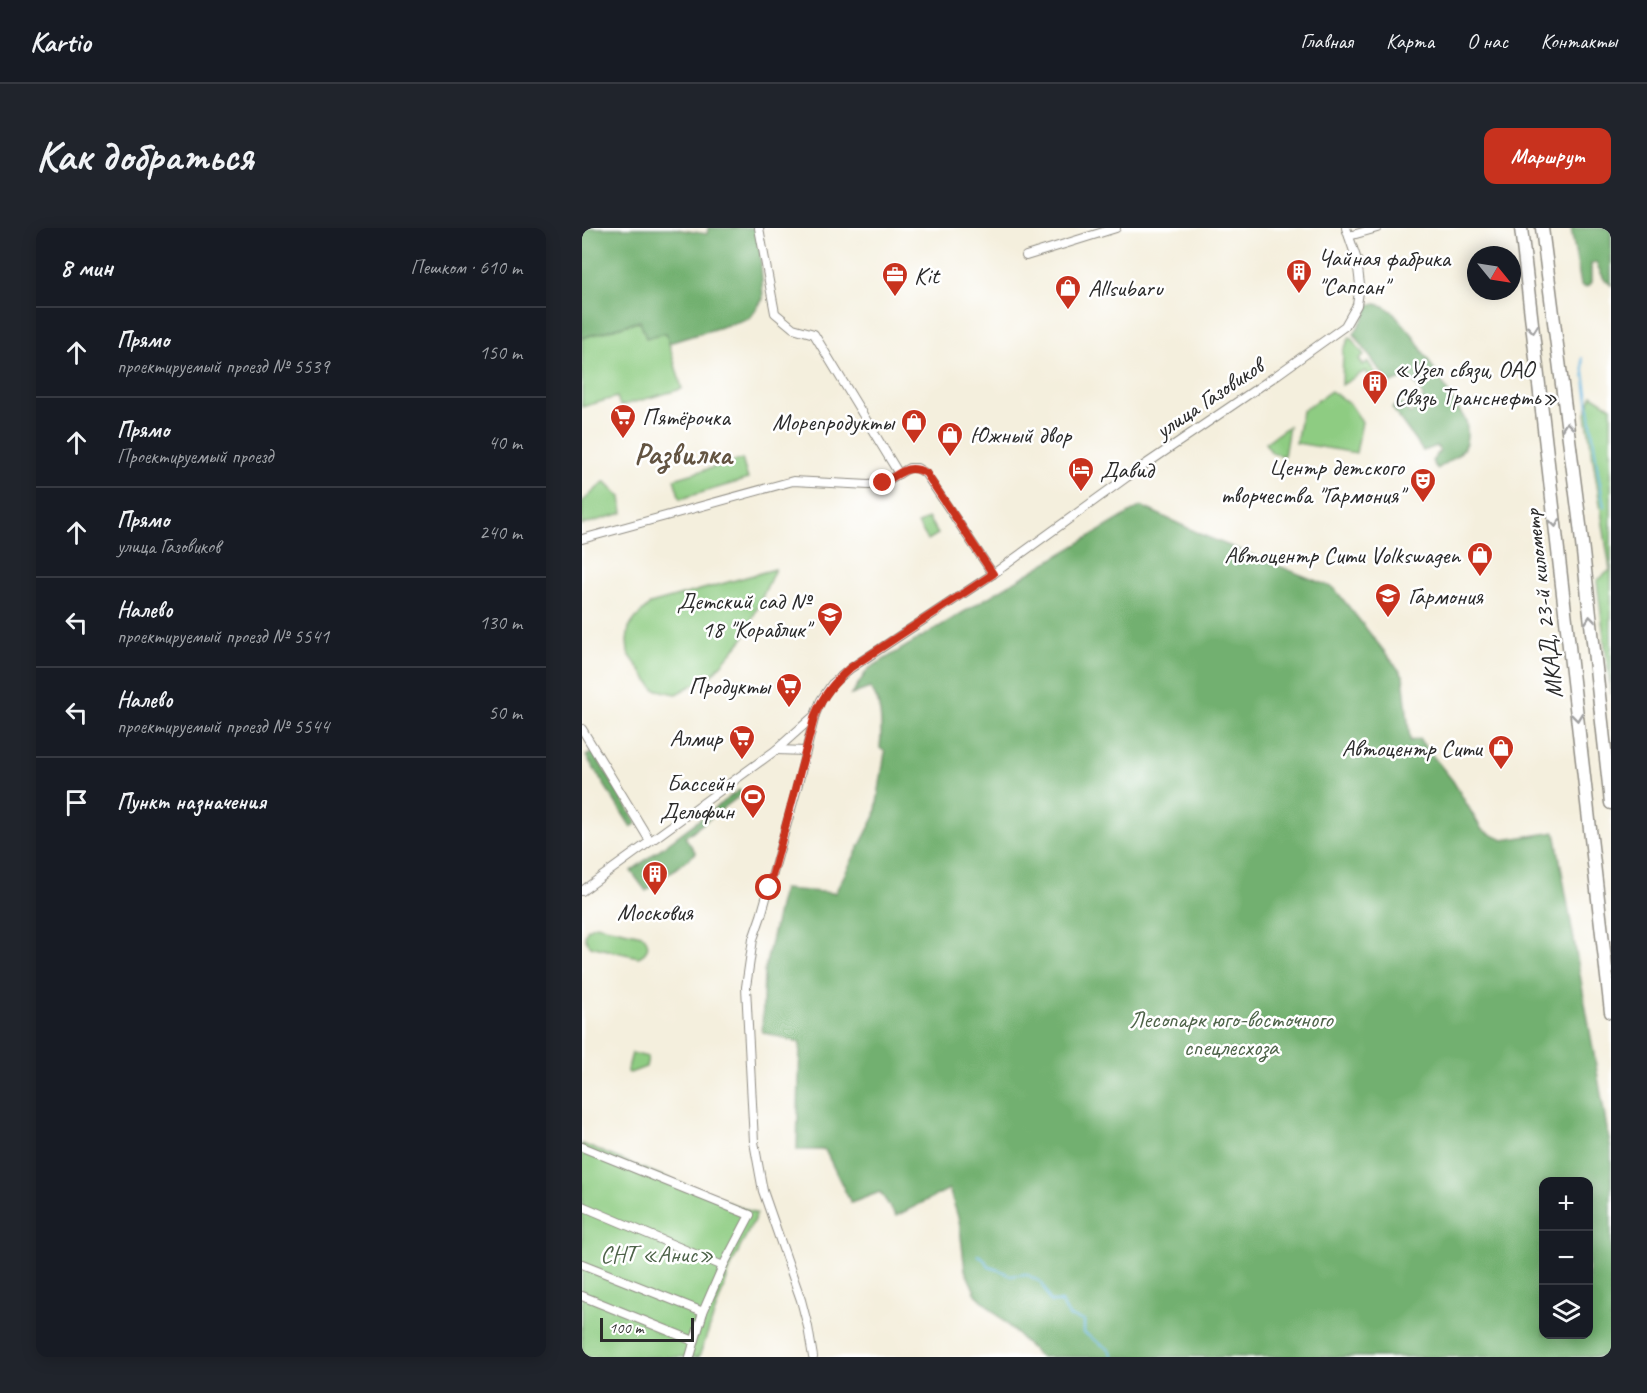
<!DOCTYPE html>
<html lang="ru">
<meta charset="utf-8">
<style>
:root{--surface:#171b24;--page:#20242c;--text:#f1f3f6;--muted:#9ea1a6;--line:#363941;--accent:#c8321e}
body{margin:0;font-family:Caveat,sans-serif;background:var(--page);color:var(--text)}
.controls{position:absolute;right:18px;bottom:18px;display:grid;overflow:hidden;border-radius:12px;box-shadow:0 3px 15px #0003}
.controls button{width:54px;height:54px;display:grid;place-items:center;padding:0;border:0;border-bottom:2px solid var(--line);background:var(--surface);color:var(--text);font:30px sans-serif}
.compass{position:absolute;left:885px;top:18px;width:54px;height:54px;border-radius:50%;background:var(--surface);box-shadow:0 3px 15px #0003;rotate:120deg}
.scale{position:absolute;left:18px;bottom:15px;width:94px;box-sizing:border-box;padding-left:6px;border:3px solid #2b2b2b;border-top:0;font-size:16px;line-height:21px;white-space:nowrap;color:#2b2b2b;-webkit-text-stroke:4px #fff;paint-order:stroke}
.stop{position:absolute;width:18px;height:18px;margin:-14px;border:4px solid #c8321e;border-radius:50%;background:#fff}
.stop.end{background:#c8321e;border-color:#fff;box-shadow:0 2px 6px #0008}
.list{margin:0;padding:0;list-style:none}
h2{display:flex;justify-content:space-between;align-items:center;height:78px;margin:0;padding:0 24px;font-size:26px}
h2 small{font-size:20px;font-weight:400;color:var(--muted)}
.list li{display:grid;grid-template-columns:39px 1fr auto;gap:18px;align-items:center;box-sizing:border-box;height:90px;padding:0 24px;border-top:2px solid var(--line)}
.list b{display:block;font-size:22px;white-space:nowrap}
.list p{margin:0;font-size:20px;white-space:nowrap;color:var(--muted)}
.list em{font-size:20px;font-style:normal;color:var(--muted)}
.icon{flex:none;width:33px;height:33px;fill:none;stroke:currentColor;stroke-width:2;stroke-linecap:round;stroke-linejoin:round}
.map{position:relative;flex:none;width:1029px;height:1129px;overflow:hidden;border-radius:12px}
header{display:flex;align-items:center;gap:36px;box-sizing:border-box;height:84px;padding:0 30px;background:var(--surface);border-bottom:2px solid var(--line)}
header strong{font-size:28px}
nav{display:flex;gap:33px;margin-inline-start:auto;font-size:21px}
.intro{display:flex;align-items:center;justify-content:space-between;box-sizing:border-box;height:144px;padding:0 36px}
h1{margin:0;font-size:42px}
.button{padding:15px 27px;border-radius:12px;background:var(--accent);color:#fff;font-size:21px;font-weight:700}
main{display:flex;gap:36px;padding:0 36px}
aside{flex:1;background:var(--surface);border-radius:12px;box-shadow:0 3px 15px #0003}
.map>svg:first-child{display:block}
</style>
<header>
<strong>Kartio</strong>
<nav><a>Главная</a><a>Карта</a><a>О нас</a><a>Контакты</a></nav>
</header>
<div class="intro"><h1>Как добраться</h1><a class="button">Маршрут</a></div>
<main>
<aside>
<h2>8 мин<small>Пешком · 610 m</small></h2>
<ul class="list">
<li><svg class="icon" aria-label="ahead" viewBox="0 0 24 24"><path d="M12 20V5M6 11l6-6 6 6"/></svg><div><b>Прямо</b><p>проектируемый проезд № 5539</p></div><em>150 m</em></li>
<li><svg class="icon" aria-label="ahead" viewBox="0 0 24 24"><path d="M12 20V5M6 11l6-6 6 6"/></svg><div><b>Прямо</b><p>Проектируемый проезд</p></div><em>40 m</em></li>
<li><svg class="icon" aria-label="ahead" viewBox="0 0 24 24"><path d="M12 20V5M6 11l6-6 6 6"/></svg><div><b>Прямо</b><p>улица Газовиков</p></div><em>240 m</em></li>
<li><svg class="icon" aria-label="left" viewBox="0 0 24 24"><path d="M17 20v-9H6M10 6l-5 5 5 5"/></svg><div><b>Налево</b><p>проектируемый проезд № 5541</p></div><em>130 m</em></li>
<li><svg class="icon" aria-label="left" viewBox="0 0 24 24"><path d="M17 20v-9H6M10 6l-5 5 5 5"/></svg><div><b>Налево</b><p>проектируемый проезд № 5544</p></div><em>50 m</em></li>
<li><svg class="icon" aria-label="arrive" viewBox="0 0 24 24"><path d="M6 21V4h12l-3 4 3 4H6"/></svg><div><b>Пункт назначения</b></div></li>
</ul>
</aside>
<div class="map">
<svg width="1029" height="1129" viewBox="0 0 1029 1129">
<rect width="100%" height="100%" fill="#fff"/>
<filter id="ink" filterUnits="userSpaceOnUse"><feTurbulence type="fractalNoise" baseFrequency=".0167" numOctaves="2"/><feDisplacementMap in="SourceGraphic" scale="12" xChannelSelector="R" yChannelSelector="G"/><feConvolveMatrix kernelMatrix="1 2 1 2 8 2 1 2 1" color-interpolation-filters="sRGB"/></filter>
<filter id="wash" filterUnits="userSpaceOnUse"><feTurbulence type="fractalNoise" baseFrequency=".008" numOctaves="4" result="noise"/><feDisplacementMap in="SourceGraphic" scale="24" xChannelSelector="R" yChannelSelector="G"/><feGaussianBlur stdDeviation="1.35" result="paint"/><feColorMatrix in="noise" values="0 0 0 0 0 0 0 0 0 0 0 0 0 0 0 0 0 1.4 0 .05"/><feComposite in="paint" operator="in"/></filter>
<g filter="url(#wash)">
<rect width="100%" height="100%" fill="#f4efdd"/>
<!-- green -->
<g fill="#8ecc82" stroke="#5c7c56" stroke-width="1.5">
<polygon points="59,93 84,105 100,161 38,178 35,169 0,179 0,110"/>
<polygon points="768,109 782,127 777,131 781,137 786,134 797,150 791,154 783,143 760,157 761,123"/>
<polygon points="749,163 768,176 780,194 774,225 714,215 720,183"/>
<polygon points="1010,167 1029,179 1029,466 1015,353 1028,342 1004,185"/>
<polygon points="707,198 702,228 690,225 683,215"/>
<polygon points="160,231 166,251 98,271 92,251"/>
<polygon points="23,253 39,269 41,285 0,297 0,274"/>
<polygon points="346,290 356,306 346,312 336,296"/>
<polygon points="193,341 161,411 130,447 94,466 72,461 46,425 45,412 47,399 54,390 68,376"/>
<path d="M 14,697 L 60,707 C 69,714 67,725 56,729 L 8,718 C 0,710 2,700 14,697 Z"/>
<polygon points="50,825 66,829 64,839 48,845 45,844"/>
<polygon points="0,916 175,986 151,1034 117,1129 0,1129"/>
</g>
<!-- forest -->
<g fill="#72b070" stroke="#4e6e4e" stroke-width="1.5" fill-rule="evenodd">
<polygon points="0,0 89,0 125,6 126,0 177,0 181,71 168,90 87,115 84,105 64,110 58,93 0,110"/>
<polygon points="989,0 1029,0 1029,57 1022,51 1014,35 1009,36 1009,54 1007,58 1002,59 999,57"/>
<path d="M 794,76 L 802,78 L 811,84 L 830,106 L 884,193 C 889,223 878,226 855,241 L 850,233 L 858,223 L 855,218 L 841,223 L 810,180 L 818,174 L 828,186 L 839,177 L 841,169 L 835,158 L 826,149 L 809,155 L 796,140 L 772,106 L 786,82 L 785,77 Z"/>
<path d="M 559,278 L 625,309 L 752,360 L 821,447 L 828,513 L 837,511 L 871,553 L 900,602 L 921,612 L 973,604 L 1029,923 L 1029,1129 L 458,1129 L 394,1066 L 383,1042 L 377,992 L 367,961 L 314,988 L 298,964 L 269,975 L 243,922 L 215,922 L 218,815 L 180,804 L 182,744 L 201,661 L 253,665 L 293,588 L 303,524 L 298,520 C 300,501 301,475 288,460 L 269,467 L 286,441 ZM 962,954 L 1006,954 L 1006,1106 L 962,1106 Z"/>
<polygon points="11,524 55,595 49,599 4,528"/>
<polygon points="157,562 160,566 103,609 114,625 64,663 49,643"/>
</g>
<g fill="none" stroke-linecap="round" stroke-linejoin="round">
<!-- stream -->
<g stroke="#68b7e2" stroke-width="2">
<polyline points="1000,130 1016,244 1022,279"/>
<polyline points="396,1027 401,1030 407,1039 420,1043 428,1048 444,1046 460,1055 468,1074 479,1074 487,1088 502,1093 502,1105 528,1122 531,1129"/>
</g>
</g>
</g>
<g filter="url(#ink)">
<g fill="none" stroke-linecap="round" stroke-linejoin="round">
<defs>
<g id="minor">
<polyline points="177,0 193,85 211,100 232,106 317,246"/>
<polyline points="767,8 795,0"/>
<polyline points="444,28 534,0"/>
<polyline points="0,311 211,253 287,257 301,255 327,240 335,240 343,245 411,346"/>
<polyline points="0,501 68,613"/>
<polyline points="194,522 224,523"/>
<polyline points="0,663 194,522 232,488"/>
<polyline points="0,919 168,987 141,1038 121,1084 108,1129"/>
<polyline points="0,978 141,1038"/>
<polyline points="0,1036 121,1084"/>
<polyline points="0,1068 112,1113"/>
<polyline points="231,1129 226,1099 219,1072 181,963 172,914 164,759 171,711 179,688 215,560 233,487 239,472 250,456 269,440 411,346 545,249 692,149 763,98 775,77 778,57 775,32 764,0"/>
</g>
<g id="highway">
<polyline points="939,0 1029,784"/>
<polyline points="960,0 998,297 1029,575"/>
</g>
</defs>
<!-- minor casing -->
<use href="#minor" stroke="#908d84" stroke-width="10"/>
<!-- highway casing -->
<use href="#highway" stroke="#908d84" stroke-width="15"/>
<!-- minor -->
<use href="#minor" stroke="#fff" stroke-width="8"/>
<!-- highway -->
<use href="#highway" stroke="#fff" stroke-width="12"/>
</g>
<!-- one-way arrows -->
<defs><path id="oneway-chevron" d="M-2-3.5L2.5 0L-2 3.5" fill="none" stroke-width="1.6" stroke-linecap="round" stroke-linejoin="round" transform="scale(1.5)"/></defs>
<g stroke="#a0a0a0">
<use href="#oneway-chevron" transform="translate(951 101) rotate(83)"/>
<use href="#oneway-chevron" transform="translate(985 198) rotate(-97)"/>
<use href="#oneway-chevron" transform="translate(973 295) rotate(83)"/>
<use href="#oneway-chevron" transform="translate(1008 392) rotate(-96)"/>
<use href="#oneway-chevron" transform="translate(995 489) rotate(83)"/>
</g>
</g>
<g fill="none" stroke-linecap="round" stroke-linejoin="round" filter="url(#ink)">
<!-- route -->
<path stroke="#c8321e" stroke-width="8" d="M 187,660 L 233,487 C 242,466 252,455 268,440 L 411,346 L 344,245 C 325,235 318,246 301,255"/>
</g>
<!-- icons -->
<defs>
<symbol id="building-pin" viewBox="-11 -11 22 30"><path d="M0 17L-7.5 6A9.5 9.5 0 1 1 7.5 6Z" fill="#c8321e" stroke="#fff"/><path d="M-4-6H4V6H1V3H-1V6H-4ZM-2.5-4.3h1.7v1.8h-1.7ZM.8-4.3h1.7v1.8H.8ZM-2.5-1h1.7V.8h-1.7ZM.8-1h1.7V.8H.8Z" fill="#fff"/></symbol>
<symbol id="office-pin" viewBox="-11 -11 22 30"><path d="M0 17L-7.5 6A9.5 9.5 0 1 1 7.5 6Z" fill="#c8321e" stroke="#fff"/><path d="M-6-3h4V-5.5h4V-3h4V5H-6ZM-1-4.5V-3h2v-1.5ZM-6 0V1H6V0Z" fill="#fff"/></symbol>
<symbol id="shop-pin" viewBox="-11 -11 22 30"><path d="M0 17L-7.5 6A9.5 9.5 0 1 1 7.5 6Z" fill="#c8321e" stroke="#fff"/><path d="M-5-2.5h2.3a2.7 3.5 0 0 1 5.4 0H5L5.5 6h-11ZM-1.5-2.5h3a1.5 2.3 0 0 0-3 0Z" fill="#fff"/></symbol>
<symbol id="supermarket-pin" viewBox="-11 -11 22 30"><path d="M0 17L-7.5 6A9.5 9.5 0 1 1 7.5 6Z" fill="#c8321e" stroke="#fff"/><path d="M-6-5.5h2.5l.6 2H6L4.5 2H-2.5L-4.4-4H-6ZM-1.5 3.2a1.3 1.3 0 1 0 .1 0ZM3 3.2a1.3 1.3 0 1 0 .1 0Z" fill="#fff"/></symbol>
<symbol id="hotel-pin" viewBox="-11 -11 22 30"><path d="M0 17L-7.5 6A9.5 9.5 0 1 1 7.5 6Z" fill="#c8321e" stroke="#fff"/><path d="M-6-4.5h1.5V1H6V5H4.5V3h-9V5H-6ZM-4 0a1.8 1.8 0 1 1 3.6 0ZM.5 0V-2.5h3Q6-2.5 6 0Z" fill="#fff"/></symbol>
<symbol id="theatre-pin" viewBox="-11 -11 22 30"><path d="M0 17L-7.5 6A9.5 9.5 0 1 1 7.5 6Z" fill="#c8321e" stroke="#fff"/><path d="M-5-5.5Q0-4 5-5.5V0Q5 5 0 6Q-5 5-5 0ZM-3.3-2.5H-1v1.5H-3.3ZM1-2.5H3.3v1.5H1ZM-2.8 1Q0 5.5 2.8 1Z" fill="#fff"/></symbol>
<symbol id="school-pin" viewBox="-11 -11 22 30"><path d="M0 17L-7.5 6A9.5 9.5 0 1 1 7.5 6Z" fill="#c8321e" stroke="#fff"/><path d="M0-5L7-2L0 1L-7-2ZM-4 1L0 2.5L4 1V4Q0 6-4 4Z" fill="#fff"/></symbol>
<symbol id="stadium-pin" viewBox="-11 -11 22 30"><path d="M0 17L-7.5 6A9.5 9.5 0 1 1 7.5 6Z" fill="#c8321e" stroke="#fff"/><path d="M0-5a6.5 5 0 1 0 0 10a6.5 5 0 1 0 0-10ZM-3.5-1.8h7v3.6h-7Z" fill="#fff"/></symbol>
</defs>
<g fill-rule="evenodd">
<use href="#building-pin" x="702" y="29" width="30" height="40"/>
<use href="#office-pin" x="298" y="32" width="30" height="40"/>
<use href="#shop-pin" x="471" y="45" width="30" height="40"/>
<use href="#building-pin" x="778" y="140" width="30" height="40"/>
<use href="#supermarket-pin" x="26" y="174" width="30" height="40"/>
<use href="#shop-pin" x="317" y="179" width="30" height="40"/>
<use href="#shop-pin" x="353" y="192" width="30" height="40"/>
<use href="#hotel-pin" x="484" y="227" width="30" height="40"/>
<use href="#theatre-pin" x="826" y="238" width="30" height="40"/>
<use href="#shop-pin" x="883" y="312" width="30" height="40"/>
<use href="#school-pin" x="791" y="353" width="30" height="40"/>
<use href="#school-pin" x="233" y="372" width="30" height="40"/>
<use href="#supermarket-pin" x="192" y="443" width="30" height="40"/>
<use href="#supermarket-pin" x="145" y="495" width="30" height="40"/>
<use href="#shop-pin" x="904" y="505" width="30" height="40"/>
<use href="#stadium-pin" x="156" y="554" width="30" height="40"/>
<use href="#building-pin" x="58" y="631" width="30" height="40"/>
</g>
<g text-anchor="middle" stroke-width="5" stroke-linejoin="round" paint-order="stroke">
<!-- poi labels -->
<g font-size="24" fill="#2b2b2b" stroke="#fff" text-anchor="start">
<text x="736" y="38">Чайная фабрика<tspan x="736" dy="28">"Сапсан"</tspan></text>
<text x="332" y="55">Kit</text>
<text x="506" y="68">Allsubaru</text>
<text x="812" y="149">«Узел связи, ОАО<tspan x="812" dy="28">Связь Транснефть»</tspan></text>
<text x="60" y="197">Пятёрочка</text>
<text x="312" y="202" text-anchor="end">Морепродукты</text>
<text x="388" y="215">Южный двор</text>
<text x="822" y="247" text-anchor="end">Центр детского<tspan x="822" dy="28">творчества "Гармония"</tspan></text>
<text x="518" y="250">Давид</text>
<text x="878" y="335" text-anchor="end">Автоцентр Сити Volkswagen</text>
<text x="826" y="376">Гармония</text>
<text x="228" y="381" text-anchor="end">Детский сад №<tspan x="228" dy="28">18 "Кораблик"</tspan></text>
<text x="188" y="466" text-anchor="end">Продукты</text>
<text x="140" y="518" text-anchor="end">Алмир</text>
<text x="900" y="528" text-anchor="end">Автоцентр Сити</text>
<text x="152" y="563" text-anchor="end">Бассейн<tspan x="152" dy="28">Дельфин</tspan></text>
<text x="73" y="692" text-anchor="middle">Московия</text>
</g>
<!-- street labels -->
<g font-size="24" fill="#2b2b2b" stroke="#fff">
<text transform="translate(627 170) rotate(-34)" y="8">улица Газовиков</text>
<text transform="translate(961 376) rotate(-97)" y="8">МКАД, 23-й километр</text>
</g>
<!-- park labels -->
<g font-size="24" fill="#4e6349" stroke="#fff">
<text x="649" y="799">Лесопарк юго-восточного<tspan x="649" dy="28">спецлесхоза</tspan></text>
<text x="75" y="1034">СНТ «Анис»</text>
</g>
<!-- district labels -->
<g font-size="30" font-weight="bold" fill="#635442" stroke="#fff">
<text x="101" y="236">Развилка</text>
</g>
</g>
</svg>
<div class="controls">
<button>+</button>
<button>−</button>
<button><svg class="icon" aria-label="layers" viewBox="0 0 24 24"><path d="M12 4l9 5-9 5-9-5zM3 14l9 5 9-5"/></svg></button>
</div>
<svg class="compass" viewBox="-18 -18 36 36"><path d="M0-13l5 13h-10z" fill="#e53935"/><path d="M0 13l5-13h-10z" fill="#9ea1a6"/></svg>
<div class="scale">100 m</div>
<div class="stop" style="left:187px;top:660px"></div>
<div class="stop end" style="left:301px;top:255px"></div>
</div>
</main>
